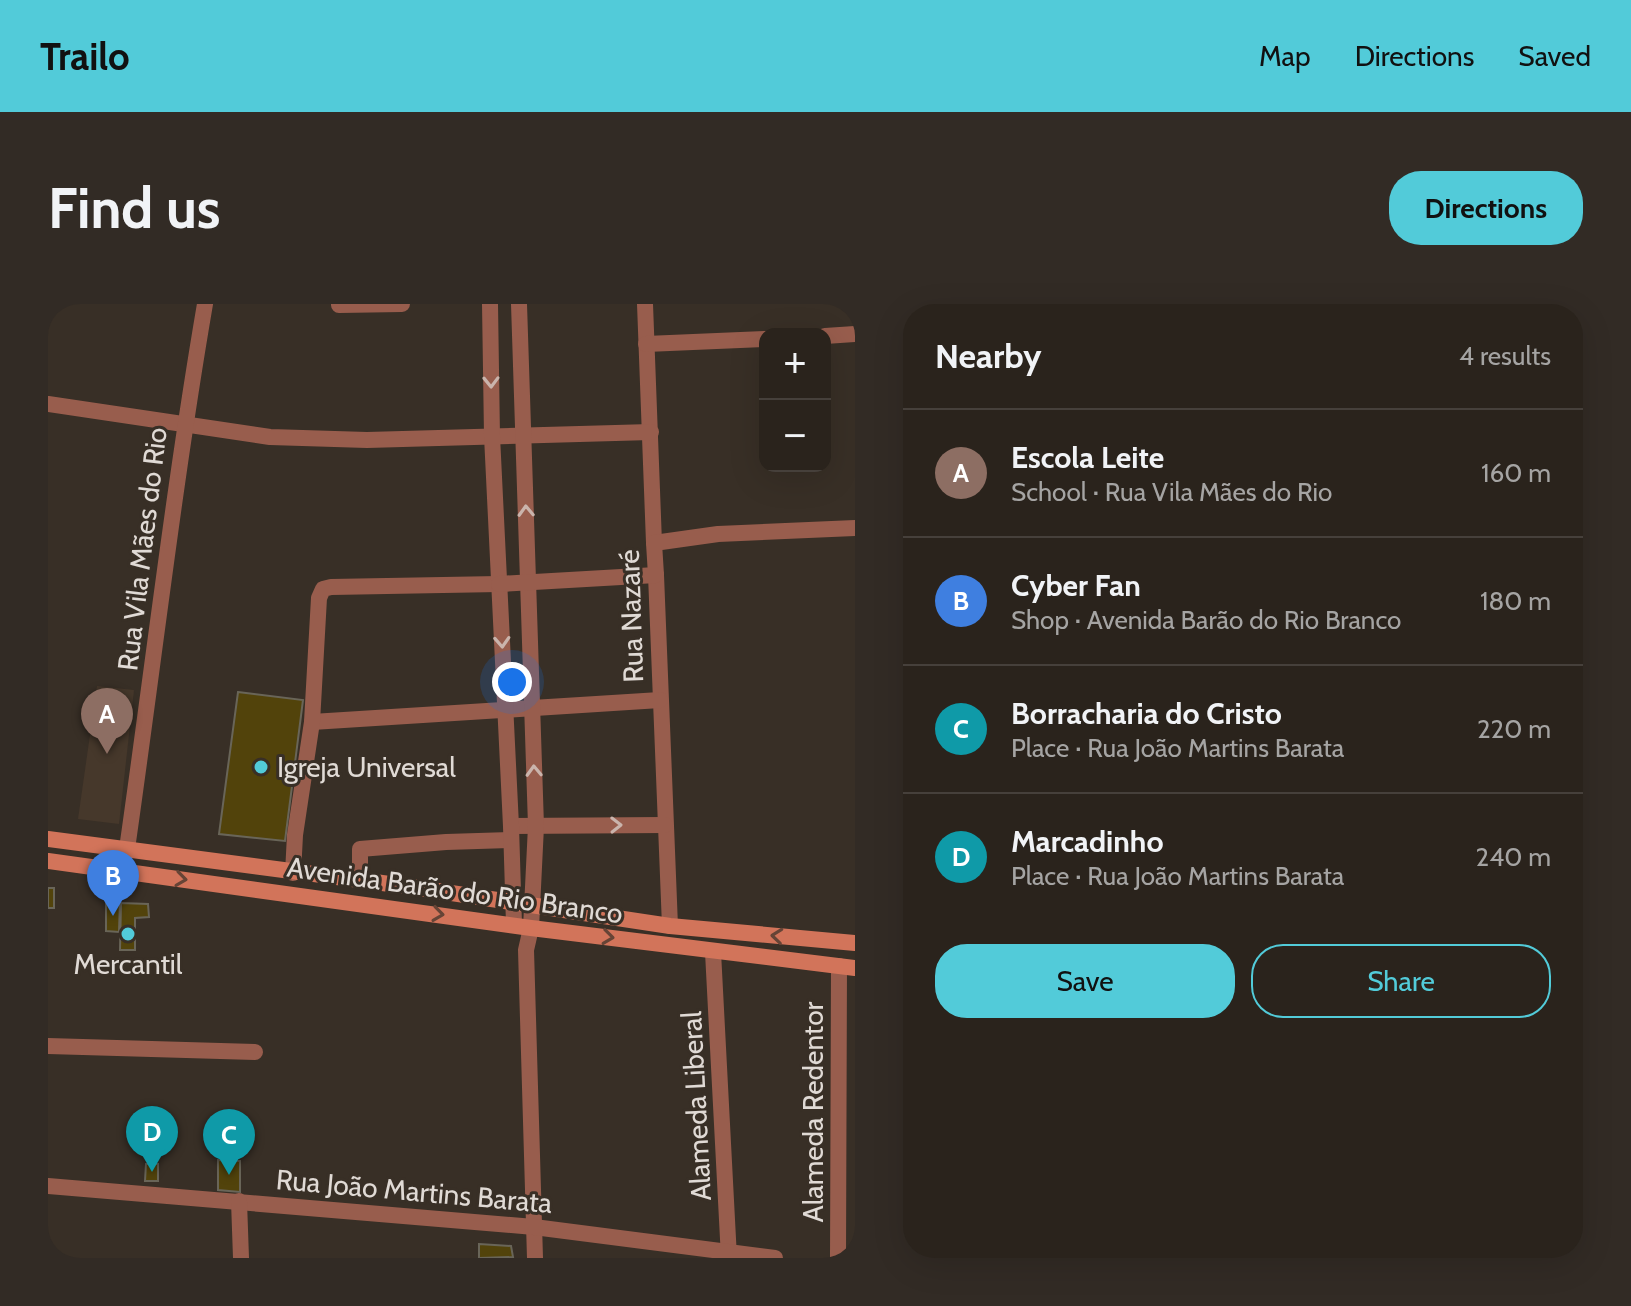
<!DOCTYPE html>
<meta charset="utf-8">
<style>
:root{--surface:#2a231c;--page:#322b25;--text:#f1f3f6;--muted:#a5a4a3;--line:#46403b;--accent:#52cbd9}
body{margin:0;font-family:Cabin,sans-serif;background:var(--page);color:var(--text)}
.controls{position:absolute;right:24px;top:24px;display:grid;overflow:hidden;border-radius:16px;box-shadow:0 8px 32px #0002}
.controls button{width:72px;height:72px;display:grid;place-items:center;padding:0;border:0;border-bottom:2px solid var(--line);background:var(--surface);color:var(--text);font:40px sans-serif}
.you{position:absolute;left:464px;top:378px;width:28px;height:28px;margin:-20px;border:6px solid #fff;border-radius:50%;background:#1a73e8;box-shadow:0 0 0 12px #1a73e833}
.badge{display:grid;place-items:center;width:52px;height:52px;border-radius:50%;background:var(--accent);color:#fff;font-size:26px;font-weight:700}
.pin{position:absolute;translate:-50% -66px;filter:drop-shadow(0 2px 4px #0008)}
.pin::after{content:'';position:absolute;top:42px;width:28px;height:24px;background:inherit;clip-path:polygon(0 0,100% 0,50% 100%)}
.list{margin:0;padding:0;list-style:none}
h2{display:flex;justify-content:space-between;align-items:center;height:104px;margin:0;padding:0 32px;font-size:34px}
h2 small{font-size:26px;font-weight:400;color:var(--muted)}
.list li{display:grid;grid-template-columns:52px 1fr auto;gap:24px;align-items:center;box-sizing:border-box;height:128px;padding:0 32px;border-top:2px solid var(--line)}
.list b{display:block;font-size:30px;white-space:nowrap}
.list p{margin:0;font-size:26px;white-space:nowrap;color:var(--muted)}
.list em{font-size:26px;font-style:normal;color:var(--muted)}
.actions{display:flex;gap:16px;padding:24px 32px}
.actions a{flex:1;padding:18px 0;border:2px solid var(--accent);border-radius:32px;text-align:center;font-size:28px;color:var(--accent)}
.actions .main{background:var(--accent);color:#111}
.map{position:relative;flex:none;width:807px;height:954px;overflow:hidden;border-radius:32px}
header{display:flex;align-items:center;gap:48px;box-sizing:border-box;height:112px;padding:0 40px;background:var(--accent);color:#111}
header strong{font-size:38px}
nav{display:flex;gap:44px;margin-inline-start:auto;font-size:28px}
.intro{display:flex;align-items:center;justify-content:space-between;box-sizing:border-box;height:192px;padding:0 48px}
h1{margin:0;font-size:56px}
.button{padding:20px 36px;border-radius:32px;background:var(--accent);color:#111;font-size:28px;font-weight:700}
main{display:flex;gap:48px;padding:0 48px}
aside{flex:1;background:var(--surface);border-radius:32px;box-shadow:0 8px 32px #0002}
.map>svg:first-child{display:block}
</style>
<header>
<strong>Trailo</strong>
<nav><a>Map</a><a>Directions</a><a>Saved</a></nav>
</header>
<div class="intro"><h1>Find us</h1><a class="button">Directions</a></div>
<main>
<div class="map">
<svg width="807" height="954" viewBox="0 0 807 954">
<rect width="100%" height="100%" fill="#382f26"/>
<!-- built -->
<polygon fill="#46382b" points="49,382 86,386 71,520 30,515"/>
<!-- building -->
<g fill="#52430b" stroke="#696558" stroke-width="2">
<polygon points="190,388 255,396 237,537 171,530"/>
<rect x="0" y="584" width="6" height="20"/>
<polygon points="58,595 72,596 71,628 58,627"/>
<polygon points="73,599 100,600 101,613 87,614 87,646 72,646"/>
<polygon points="170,856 192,857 192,888 170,886"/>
<polygon points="98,860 110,860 110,877 97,877"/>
<polygon points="431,940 463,942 465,953 431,954"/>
</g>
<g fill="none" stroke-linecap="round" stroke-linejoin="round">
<!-- minor -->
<g stroke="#985d4d" stroke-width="16">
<polyline points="597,0 606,239"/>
<polyline points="291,1 354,0"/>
<polyline points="777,32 807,30"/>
<polyline points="598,40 717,35"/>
<polyline points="0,100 222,133 319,136 603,128"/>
<polyline points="608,271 622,622"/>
<polyline points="264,418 612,396"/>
<polyline points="463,522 617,521"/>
<path d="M 79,545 C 105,363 126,181 157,0"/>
<polyline points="245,569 247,531 264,418 271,294 275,285 283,283 451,280"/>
<polyline points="312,576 312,545 398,538 463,536"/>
<polyline points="483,624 478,646 487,954"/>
<polyline points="665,648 681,954"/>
<polyline points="0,742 207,748"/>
<polyline points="0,882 486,923 727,954"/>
<polyline points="191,897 193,954"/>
<polyline points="790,954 791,662"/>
</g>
<!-- tertiary -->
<g stroke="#985d4d" stroke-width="16">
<polyline points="442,0 444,132 463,522 466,620"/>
<polyline points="471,0 488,522 483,624"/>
<polyline points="451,280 608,271 606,239 670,230 807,224"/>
</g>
<!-- secondary -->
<g stroke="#d2745a" stroke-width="16">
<polyline points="0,535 357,582 622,622 807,639"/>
<polyline points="0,557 483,624 807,664"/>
</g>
</g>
<!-- one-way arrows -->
<defs><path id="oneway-chevron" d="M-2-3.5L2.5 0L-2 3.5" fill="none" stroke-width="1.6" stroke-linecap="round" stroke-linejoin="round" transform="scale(2)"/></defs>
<g stroke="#cab4ac">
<use href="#oneway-chevron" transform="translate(443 78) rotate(89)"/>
<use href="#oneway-chevron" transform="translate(478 207) rotate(-92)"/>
<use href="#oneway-chevron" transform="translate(454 338) rotate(87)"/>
<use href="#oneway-chevron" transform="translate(486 467) rotate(-92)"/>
<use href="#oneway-chevron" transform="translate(568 521) rotate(-1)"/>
</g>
<g stroke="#664436">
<use href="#oneway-chevron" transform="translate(133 575) rotate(8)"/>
<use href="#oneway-chevron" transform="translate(390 610) rotate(8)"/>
<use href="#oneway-chevron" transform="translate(729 632) rotate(-174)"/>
<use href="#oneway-chevron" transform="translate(560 633) rotate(7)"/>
</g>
<!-- markers -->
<g fill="#52cbd9" stroke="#382f26" stroke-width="3">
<circle cx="213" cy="463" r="8"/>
<circle cx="80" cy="630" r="8"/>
</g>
<g text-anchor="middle" stroke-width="6" stroke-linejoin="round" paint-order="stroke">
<!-- street labels -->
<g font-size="28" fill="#e0dad5" stroke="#382f26">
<text transform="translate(94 245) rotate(-83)" y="10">Rua Vila Mães do Rio</text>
<text transform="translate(583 312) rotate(-92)" y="10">Rua Nazaré</text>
<text transform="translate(407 586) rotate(8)" y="10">Avenida Barão do Rio Branco</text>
<text transform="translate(648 802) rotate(-93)" y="10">Alameda Liberal</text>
<text transform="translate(765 808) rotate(-90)" y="10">Alameda Redentor</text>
<text transform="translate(366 887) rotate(5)" y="10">Rua João Martins Barata</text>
</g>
<!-- poi labels -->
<g font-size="28" fill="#e0dad5" stroke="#382f26" text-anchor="start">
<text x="229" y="473">Igreja Universal</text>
<text x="80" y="670" text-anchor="middle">Mercantil</text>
</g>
</g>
</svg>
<div class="controls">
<button>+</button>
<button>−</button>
</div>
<div class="you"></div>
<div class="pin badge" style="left:59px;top:450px;background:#8d6e63">A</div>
<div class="pin badge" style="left:65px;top:612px;background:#3f7fe0">B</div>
<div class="pin badge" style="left:181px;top:871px;background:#0f9aa8">C</div>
<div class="pin badge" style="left:104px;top:868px;background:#0f9aa8">D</div>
</div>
<aside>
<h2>Nearby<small>4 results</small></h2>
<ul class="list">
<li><span class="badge" style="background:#8d6e63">A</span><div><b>Escola Leite</b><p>School · Rua Vila Mães do Rio</p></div><em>160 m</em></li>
<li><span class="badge" style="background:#3f7fe0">B</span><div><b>Cyber Fan</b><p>Shop · Avenida Barão do Rio Branco</p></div><em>180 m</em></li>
<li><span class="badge" style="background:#0f9aa8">C</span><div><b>Borracharia do Cristo</b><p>Place · Rua João Martins Barata</p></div><em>220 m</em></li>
<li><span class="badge" style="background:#0f9aa8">D</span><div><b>Marcadinho</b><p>Place · Rua João Martins Barata</p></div><em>240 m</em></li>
</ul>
<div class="actions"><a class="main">Save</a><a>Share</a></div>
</aside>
</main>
